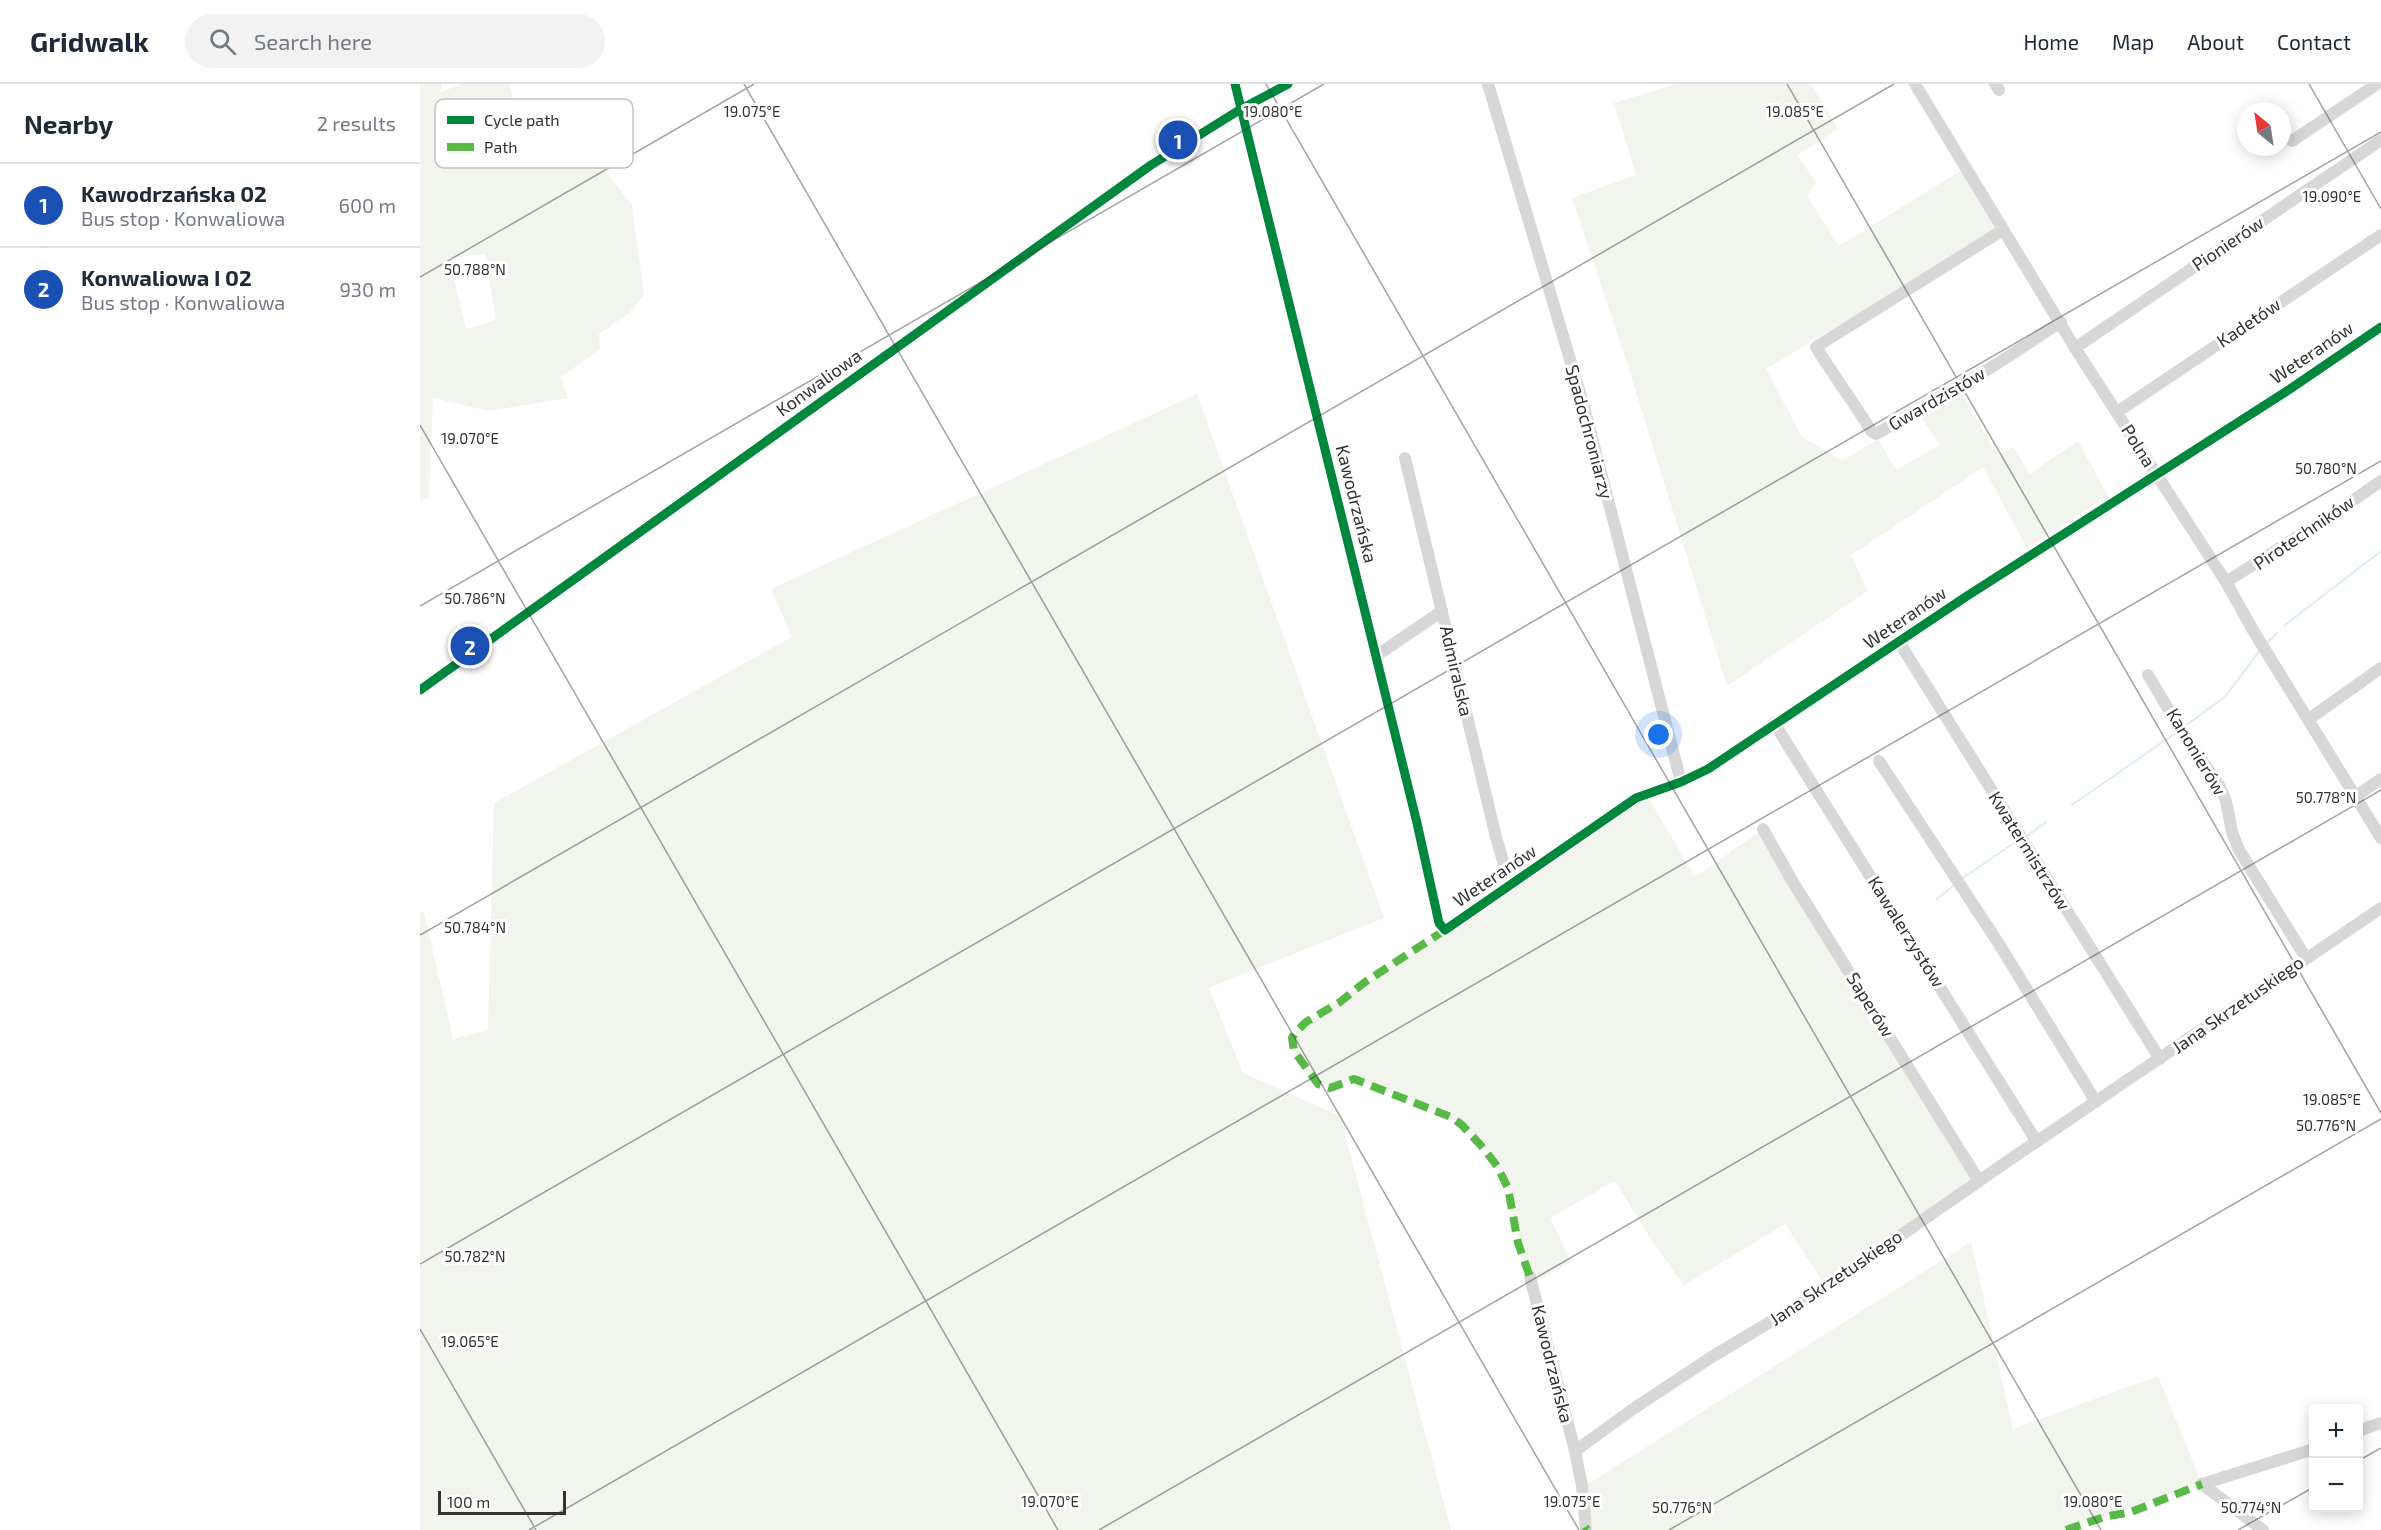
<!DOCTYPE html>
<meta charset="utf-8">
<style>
:root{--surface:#fff;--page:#f2f2f3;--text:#1f2937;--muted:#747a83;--line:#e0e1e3;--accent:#7a7a7a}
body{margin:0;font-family:"Exo 2",sans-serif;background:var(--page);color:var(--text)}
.controls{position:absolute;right:18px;bottom:18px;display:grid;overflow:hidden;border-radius:6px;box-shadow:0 3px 15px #0003}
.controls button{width:54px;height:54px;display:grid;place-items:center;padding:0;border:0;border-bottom:2px solid var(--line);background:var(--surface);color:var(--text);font:30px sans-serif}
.compass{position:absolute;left:1817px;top:18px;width:54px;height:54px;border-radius:50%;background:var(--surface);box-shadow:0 3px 15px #0003;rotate:330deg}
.scale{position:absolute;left:18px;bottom:15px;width:128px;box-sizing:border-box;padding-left:6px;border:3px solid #333;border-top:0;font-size:16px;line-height:21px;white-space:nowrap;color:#333;-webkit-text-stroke:4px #fff;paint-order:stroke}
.you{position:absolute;left:1239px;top:651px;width:21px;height:21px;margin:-15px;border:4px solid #fff;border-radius:50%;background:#1a73e8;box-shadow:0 0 0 9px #1a73e833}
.badge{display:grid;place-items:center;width:39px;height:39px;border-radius:50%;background:var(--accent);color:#fff;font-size:20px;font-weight:700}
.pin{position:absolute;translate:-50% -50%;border:3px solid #fff;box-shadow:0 2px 6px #0006}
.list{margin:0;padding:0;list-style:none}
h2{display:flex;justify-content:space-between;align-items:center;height:78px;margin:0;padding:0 24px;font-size:26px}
h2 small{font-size:20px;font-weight:400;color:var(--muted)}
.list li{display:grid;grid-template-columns:39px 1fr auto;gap:18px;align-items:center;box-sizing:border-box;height:84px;padding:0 24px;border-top:2px solid var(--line)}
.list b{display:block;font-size:22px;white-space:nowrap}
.list p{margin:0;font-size:20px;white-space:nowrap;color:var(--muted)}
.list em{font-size:20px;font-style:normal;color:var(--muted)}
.icon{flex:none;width:33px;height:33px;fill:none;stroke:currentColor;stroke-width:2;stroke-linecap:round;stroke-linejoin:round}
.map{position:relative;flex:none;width:1961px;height:1446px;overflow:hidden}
header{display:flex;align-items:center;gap:36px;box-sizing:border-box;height:84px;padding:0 30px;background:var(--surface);border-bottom:2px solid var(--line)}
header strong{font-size:28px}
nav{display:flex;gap:33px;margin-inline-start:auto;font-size:21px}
.search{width:420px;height:54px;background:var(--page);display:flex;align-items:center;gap:15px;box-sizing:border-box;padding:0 21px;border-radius:33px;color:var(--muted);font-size:22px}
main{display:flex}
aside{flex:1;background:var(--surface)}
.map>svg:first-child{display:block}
</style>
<header>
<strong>Gridwalk</strong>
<div class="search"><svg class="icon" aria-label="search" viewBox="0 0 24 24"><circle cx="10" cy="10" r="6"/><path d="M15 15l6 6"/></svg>Search here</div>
<nav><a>Home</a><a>Map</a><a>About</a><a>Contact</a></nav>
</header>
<main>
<aside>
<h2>Nearby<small>2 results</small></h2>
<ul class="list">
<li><span class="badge" style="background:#1a4fb4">1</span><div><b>Kawodrzańska 02</b><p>Bus stop · Konwaliowa</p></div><em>600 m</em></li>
<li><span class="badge" style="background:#1a4fb4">2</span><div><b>Konwaliowa I 02</b><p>Bus stop · Konwaliowa</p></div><em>930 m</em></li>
</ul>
</aside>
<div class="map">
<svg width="1961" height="1446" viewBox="0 0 1961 1446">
<rect width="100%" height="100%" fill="#fff"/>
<!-- green -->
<g fill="#f1f5ed" fill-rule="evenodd">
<path d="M 0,0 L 21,0 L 21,8 L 42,0 L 90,0 C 94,24 100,55 116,74 L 170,68 L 212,121 L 224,211 L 209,229 L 179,250 L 180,265 L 141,293 L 148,314 L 69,327 L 13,314 L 9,413 L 0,418 ZM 65,170 L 76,236 L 46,245 L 29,174 Z"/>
<polygon points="1256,0 1391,0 1418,45 1377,71 1396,98 1387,112 1419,162 1542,86 1578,146 1346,285 1382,353 1422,377 1458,355 1476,386 1520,361 1499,330 1540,307 1578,372 1593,363 1610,390 1658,357 1688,412 1607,464 1563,383 1431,471 1447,507 1307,602 1208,282 1152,114 1216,91 1194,19"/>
<polygon points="777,310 964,834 789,904 823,989 920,1032 1031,1446 0,1446 0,829 4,828 33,955 68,946 74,719 372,553 351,505"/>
<path d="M 1226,710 L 1275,793 L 1343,745 L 1559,1097 L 1406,1203 L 1365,1140 L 1264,1201 L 1236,1163 L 1195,1097 L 1130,1134 L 1151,1178 L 1112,1200 L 1098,1159 L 1088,1104 L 1077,1082 L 1065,1066 L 1042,1041 L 1031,1033 L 934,995 C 921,1000 912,1006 898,1000 C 889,989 863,964 875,949 C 877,945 883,942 886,939 Z"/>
<polygon points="1551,1158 1593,1345 1738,1292 1782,1400 1646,1446 1167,1446 1168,1400"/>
</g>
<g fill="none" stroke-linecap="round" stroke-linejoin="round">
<!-- stream -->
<g stroke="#ddebf3" stroke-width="2">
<polyline points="1865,541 1961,467"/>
<polyline points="1847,559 1857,549"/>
<polyline points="1765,642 1805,613 1840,566"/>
<polyline points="1652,721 1757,648"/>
<polyline points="1607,752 1626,738"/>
<polyline points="1543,794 1594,759"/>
<polyline points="1517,815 1533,802"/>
</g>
<!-- minor -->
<g stroke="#d7d7d7" stroke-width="12">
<polyline points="815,0 997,739 1019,839 1025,846 1216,714 1261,698 1288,685 1547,512 1870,305 1961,243"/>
<polyline points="1068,0 1163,319 1261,698"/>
<polyline points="1495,0 1655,264 1806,498 1834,548 1961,754"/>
<polyline points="1575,0 1579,6"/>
<polyline points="1872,57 1957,0"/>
<path d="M 1583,146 L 1396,263 C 1414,292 1434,319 1452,348 L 1456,350 L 1572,283 L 1641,238"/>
<polyline points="1655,264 1961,56"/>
<polyline points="1697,328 1961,151"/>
<polyline points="985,374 1076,753 1083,777 1095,797"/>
<polyline points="1806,498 1921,425 1961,397"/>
<polyline points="1479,558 1740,975"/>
<polyline points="956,572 1022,527"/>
<polyline points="1728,591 1759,643 1800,703 1806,717 1812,748 1819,766 1886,874"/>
<polyline points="0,606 731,81 821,25 868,0"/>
<polyline points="1889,635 1961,584"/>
<polyline points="1354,639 1617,1058"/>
<polyline points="1459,677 1579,860 1676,1018"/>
<polyline points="1936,712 1961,695"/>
<polyline points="1343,745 1371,795 1559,1097"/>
<polyline points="1110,1193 1155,1367 1162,1402 1166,1446"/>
<polyline points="1938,1347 1961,1339"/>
<polyline points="1155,1367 1213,1325 1290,1274 1395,1211 1585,1079 1961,824"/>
<polyline points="1782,1400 1894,1365"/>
<polyline points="1782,1400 1843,1446"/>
</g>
<!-- quiet -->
<g stroke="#58b947" stroke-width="8" stroke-dasharray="15 8" stroke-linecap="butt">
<polyline points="1025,846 945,898 920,918 886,938 875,949 872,954 874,967 898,1000 910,1004 934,995 1031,1033 1042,1041 1065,1066 1077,1082 1088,1104 1098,1159 1110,1193"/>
<polyline points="1165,1443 1167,1446"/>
<polyline points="1646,1446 1684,1433 1711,1428 1782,1400"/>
</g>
<defs>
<g id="cycleway">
<polyline points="815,0 997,739 1019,839 1025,846 1216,714 1261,698 1288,685 1547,512 1870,305 1961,243"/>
<polyline points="0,606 731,81 821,25 868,0"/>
</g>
</defs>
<!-- cycleway casing -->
<use href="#cycleway" stroke="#fff" stroke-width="13"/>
<!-- cycleway -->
<use href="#cycleway" stroke="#00873e" stroke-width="9"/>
</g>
<!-- ticks -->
<path fill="none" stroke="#333" stroke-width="1.5" stroke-opacity="0.45" d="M 324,0 L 1159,1446M 846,0 L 1681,1446M 1367,0 L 1961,1029M 1889,0 L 1961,125M 0,193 L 334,0M 0,341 L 638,1446M 0,522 L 904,0M 0,851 L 1474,0M 0,1180 L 1961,48M 0,1245 L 116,1446M 1938,1377 L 1961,1364M 109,1446 L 1961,377M 679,1446 L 1961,706M 1249,1446 L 1961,1035M 1818,1446 L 1894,1403"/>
<g text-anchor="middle" stroke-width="6" stroke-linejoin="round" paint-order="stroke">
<!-- street labels -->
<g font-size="18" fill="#333" stroke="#fff">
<text transform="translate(1808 160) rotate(-34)" y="6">Pionierów</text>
<text transform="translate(1829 239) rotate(-34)" y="6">Kadetów</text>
<text transform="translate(1892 269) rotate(-34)" y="6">Weteranów</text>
<text transform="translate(399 299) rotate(-36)" y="6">Konwaliowa</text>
<text transform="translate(1517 315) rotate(-30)" y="6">Gwardzistów</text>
<text transform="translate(1169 348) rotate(75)" y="6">Spadochroniarzy</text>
<text transform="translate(1718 362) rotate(58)" y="6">Polna</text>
<text transform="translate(936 420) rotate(76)" y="6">Kawodrzańska</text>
<text transform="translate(1884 449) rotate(-34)" y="6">Pirotechników</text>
<text transform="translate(1485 534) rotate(-34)" y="6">Weteranów</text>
<text transform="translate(1036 587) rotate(77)" y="6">Admiralska</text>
<text transform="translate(1776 668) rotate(59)" y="6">Kanonierów</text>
<text transform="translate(1609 767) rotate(58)" y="6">Kwatermistrzów</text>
<text transform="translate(1075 792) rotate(-34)" y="6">Weteranów</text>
<text transform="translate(1486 848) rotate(58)" y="6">Kawalerzystów</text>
<text transform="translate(1450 921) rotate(58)" y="6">Saperów</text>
<text transform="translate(1818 921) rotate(-35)" y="6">Jana Skrzetuskiego</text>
<text transform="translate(1416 1194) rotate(-34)" y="6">Jana Skrzetuskiego</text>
<text transform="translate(1132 1280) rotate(76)" y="6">Kawodrzańska</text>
</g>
</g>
<!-- legend -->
<rect x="15" y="15" width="198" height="69" rx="9" fill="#fff" stroke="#c2c2c2" stroke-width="1.5"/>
<rect x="27" y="32" width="27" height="8" fill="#00873e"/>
<rect x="27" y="59" width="27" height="8" fill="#58b947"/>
<g font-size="16" fill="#333">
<text x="64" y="42">Cycle path</text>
<text x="64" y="69">Path</text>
</g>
<g font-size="15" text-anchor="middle" fill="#333" stroke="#fff" stroke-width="6" stroke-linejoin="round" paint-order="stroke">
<text x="332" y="33">19.075°E</text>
<text x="853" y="33">19.080°E</text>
<text x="1375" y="33">19.085°E</text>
<text x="1912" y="118">19.090°E</text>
<text x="55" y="191">50.788°N</text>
<text x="50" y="360">19.070°E</text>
<text x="1906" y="390">50.780°N</text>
<text x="55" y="520">50.786°N</text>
<text x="1906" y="719">50.778°N</text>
<text x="55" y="849">50.784°N</text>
<text x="1912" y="1021">19.085°E</text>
<text x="1906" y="1047">50.776°N</text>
<text x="55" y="1178">50.782°N</text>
<text x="50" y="1263">19.065°E</text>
<text x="630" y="1423">19.070°E</text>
<text x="1152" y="1423">19.075°E</text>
<text x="1673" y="1423">19.080°E</text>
<text x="1262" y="1429">50.776°N</text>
<text x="1831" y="1429">50.774°N</text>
</g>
</svg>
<div class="controls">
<button>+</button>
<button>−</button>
</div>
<svg class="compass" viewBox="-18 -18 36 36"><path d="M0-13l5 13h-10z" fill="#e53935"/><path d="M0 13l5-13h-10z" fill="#747a83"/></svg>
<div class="scale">100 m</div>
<div class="you"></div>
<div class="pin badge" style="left:758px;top:56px;background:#1a4fb4">1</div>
<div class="pin badge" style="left:50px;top:562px;background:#1a4fb4">2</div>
</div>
</main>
